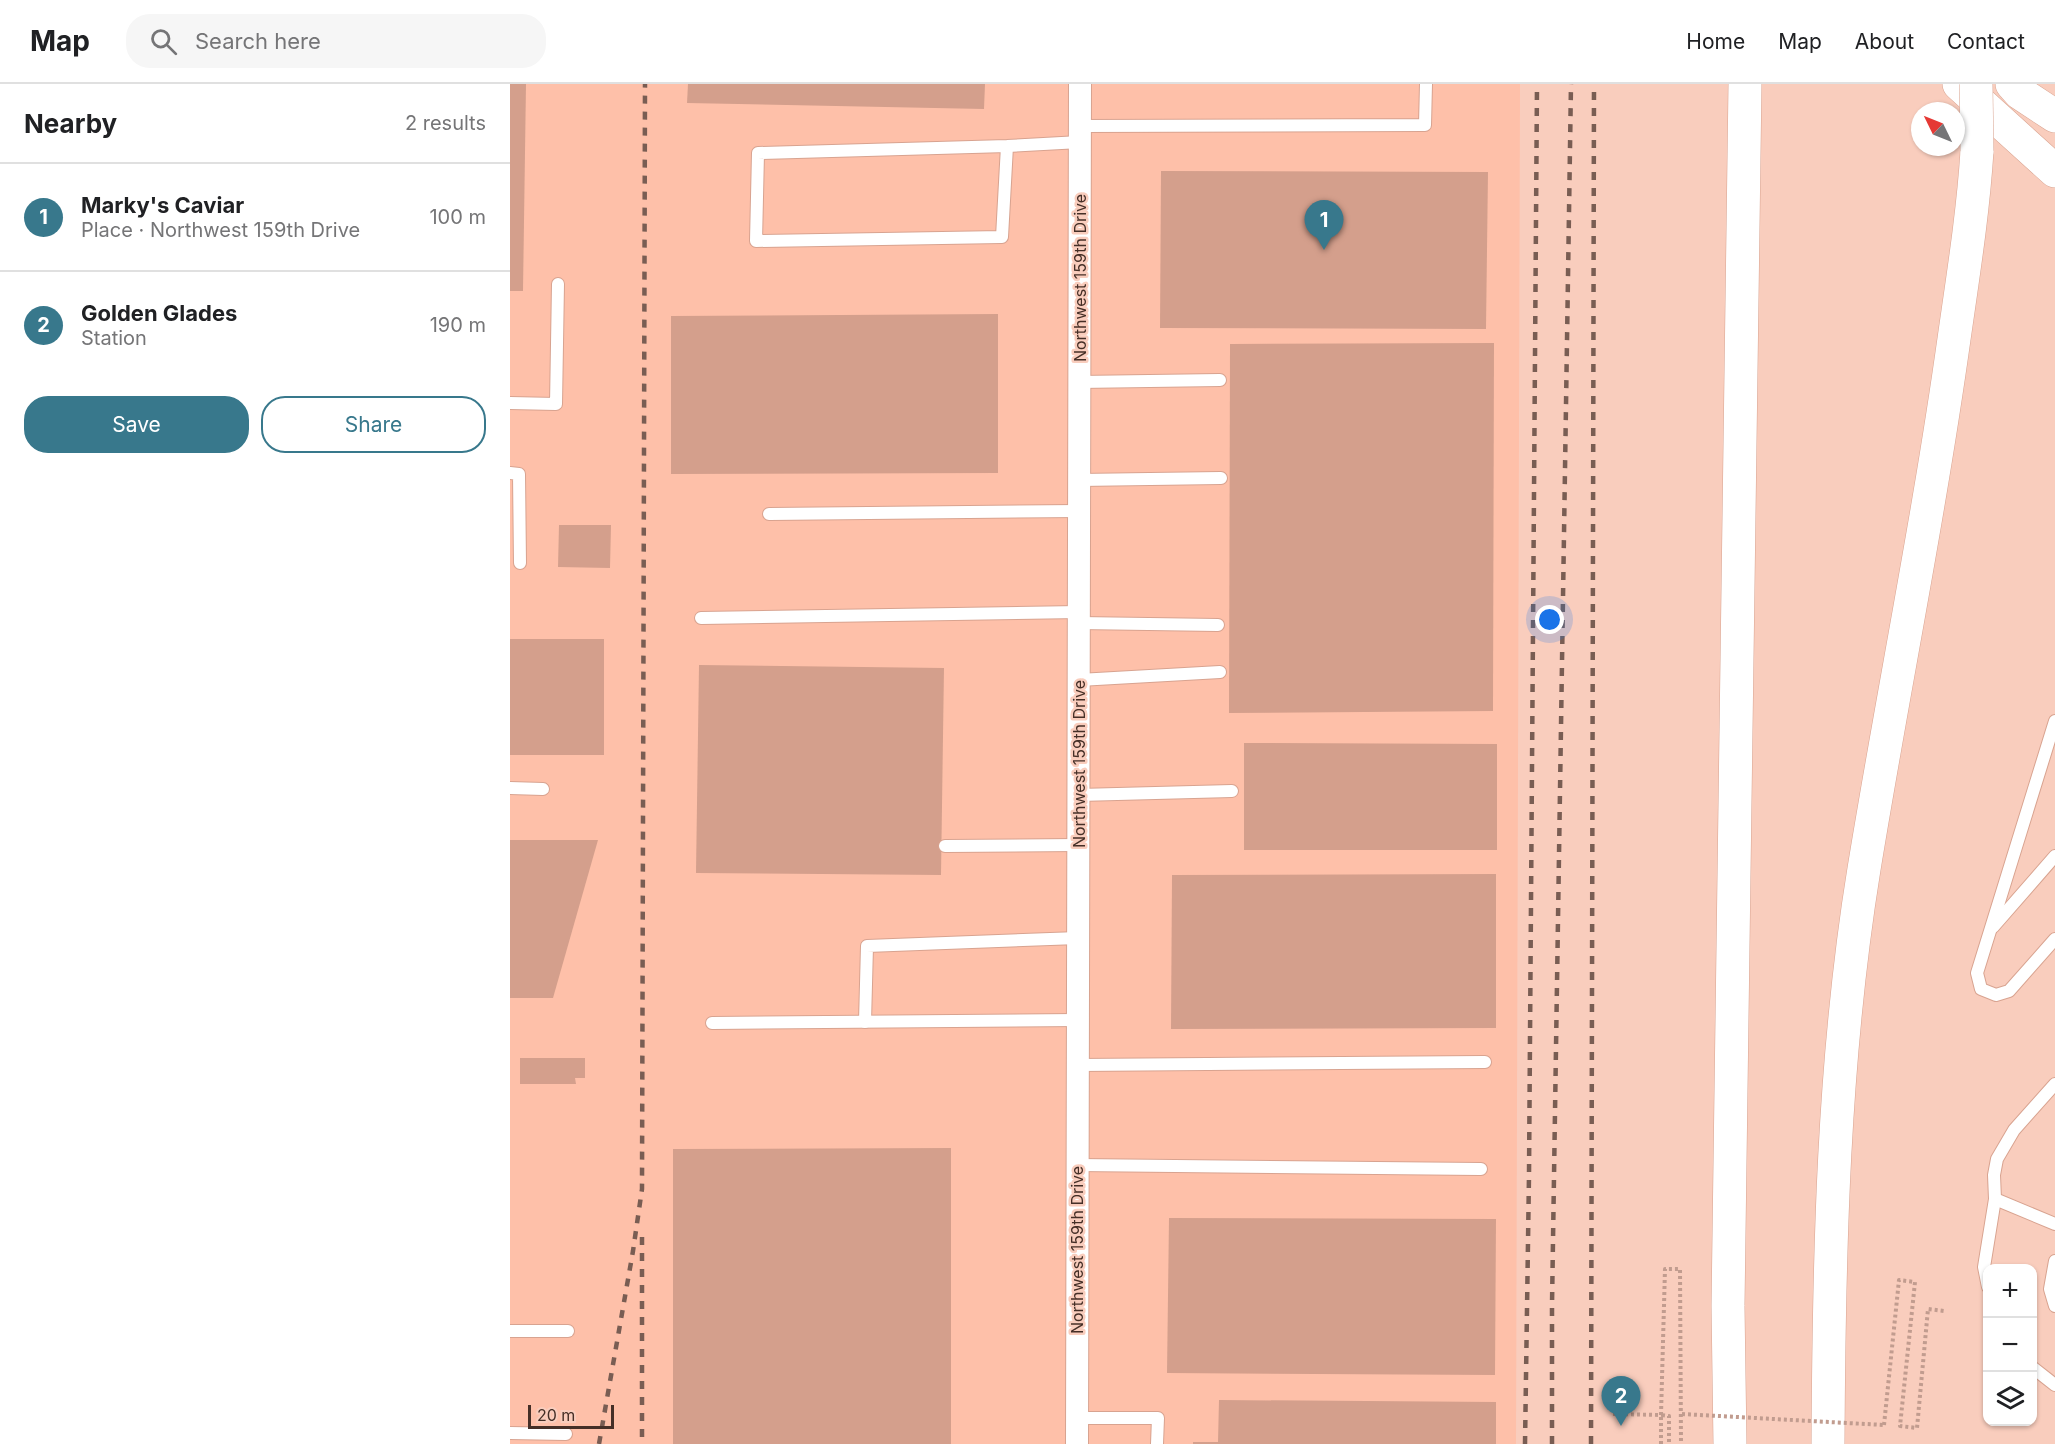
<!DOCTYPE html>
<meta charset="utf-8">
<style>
:root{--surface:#fff;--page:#f6f6f6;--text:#202124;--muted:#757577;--line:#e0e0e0;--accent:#38788c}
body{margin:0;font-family:Inter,sans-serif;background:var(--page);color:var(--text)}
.controls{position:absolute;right:18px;bottom:18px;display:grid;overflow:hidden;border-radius:12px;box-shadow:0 2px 4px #0004}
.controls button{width:54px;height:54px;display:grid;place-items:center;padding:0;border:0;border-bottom:2px solid var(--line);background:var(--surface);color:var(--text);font:30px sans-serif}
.compass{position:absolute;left:1401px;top:18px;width:54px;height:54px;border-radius:50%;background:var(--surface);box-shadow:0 2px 4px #0004;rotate:313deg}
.scale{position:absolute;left:18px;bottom:15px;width:86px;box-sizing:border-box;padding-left:6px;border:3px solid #452f27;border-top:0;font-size:16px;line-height:21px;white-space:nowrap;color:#452f27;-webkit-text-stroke:4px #f9cdbd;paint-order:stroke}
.you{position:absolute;left:1040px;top:536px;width:21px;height:21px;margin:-15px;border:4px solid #fff;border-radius:50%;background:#1a73e8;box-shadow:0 0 0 9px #1a73e833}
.badge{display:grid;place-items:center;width:39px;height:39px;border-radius:50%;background:var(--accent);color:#fff;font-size:20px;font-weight:700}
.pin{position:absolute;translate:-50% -50px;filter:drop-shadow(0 2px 3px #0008)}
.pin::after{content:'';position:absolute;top:32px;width:21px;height:18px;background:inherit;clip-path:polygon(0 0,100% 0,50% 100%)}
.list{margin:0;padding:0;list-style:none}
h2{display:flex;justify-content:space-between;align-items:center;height:78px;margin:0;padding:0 24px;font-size:26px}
h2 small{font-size:20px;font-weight:400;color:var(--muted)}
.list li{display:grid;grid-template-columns:39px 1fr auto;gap:18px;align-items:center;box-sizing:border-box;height:108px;padding:0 24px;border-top:2px solid var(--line)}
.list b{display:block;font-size:22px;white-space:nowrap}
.list p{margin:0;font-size:20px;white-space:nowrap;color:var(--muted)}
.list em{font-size:20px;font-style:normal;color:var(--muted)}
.actions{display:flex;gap:12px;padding:18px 24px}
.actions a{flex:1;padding:14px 0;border:2px solid var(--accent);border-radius:24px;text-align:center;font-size:21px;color:var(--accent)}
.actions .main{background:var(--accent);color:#fff}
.icon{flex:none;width:33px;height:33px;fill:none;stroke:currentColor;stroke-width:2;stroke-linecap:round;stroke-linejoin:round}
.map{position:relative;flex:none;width:1545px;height:1360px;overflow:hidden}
header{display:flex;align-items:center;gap:36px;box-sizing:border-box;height:84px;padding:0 30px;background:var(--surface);border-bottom:2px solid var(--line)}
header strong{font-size:28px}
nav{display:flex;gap:33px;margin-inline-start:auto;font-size:21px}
.search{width:420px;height:54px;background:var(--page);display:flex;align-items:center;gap:15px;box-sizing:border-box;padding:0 21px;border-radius:24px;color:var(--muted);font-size:22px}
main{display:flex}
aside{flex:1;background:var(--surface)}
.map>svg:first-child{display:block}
</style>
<header>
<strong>Map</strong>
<div class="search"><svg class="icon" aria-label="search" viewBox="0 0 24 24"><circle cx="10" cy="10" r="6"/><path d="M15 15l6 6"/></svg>Search here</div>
<nav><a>Home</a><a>Map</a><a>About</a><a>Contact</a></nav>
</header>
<main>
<aside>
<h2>Nearby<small>2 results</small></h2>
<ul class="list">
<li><span class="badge">1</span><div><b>Marky's Caviar</b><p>Place · Northwest 159th Drive</p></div><em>100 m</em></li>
<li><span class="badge">2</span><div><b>Golden Glades</b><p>Station</p></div><em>190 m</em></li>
</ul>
<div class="actions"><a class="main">Save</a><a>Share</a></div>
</aside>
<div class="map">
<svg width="1545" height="1360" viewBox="0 0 1545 1360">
<rect width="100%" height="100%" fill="#f9cdbd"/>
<!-- built -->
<polygon fill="#fec0a9" points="0,0 1010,0 1006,1360 0,1360"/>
<!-- building -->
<g fill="#d49f8c">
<polygon points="0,0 16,0 13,207 0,207"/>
<polygon points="178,0 475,0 474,25 177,19"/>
<polygon points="651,87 978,88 976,245 650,244"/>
<polygon points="488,230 488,389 161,390 161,232"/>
<polygon points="984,259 983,627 719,629 720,260"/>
<polygon points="49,441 101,441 100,484 48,483"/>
<rect x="0" y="555" width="94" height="116"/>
<polygon points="189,581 434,584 431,791 186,789"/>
<polygon points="734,659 987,660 987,766 734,766"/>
<polygon points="0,756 88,756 43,914 0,914"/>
<polygon points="986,790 986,944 661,945 662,791"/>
<polygon points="10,974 75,974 75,994 65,994 66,1000 10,1000"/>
<polygon points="441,1064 441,1360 163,1360 163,1065"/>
<polygon points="659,1134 986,1135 985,1291 657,1289"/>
<polygon points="709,1316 986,1318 986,1360 683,1360 683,1358 708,1358"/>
</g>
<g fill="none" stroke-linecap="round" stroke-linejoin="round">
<defs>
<g id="lane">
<polyline points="570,42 915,41 916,0"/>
<polyline points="497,62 492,153 246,157 248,69 497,62 570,58"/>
<polyline points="569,298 710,296"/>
<polyline points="0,319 46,320 48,200"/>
<polyline points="0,389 9,390 10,479"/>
<polyline points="569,396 711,394"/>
<polyline points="259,430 569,427"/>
<polyline points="191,534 569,528"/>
<polyline points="569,539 708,541"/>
<polyline points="569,596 710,588"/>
<polyline points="1545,637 1467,889 1471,905 1486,911 1499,907 1545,855"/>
<polyline points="0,704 33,705"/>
<polyline points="569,711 722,707"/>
<polyline points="435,762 568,761"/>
<polyline points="1483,843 1545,772"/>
<polyline points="355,938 357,862 568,854"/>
<polyline points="202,939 568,936"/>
<polyline points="568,981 975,978"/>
<polyline points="567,1081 971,1085"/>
<polyline points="1485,1115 1545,1140"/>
<polyline points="1545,1177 1540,1205 1545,1222"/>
<polyline points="1478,1203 1474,1183 1485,1115 1484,1091 1487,1075 1504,1046 1545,1000"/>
<polyline points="0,1247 58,1247"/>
<polyline points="1522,1283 1545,1301"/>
<polyline points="567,1334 648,1334 647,1360"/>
<polyline points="0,1349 56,1350"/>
</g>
<polyline id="street" points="567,1360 570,0"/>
<g id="primary">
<polyline points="1449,0 1545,87"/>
<polyline points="1502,0 1510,9 1545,32"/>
<polyline points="1220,1360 1218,1222 1235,0"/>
<path d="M 1318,1360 C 1319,1168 1323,975 1354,785 C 1383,608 1419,433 1444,255 C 1453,192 1463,130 1467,67"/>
</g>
</defs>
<!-- lane casing -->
<use href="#lane" stroke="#d8a390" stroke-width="14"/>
<!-- street casing -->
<use href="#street" stroke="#d8a390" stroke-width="24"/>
<!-- primary casing -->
<use href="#primary" stroke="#d8a390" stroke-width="34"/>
<!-- path -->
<g stroke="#c19c8f" stroke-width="4" stroke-dasharray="3 3" stroke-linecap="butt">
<polyline points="1103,1330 1151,1331 1155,1185 1170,1185 1171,1360"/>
<polyline points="1374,1341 1389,1196 1405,1198 1390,1342 1407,1344 1418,1225 1434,1227"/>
<polyline points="1151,1360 1151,1331 1159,1332 1159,1360"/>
</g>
<!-- lane -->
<use href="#lane" stroke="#fff" stroke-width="12"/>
<!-- street -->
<use href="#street" stroke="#fff" stroke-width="22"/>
<!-- primary -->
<use href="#primary" stroke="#fff" stroke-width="33"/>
<!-- rail -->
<g stroke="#795d53" stroke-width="4.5" stroke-dasharray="8 8" stroke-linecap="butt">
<polyline points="132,1153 132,1360"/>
<polyline points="89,1360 123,1167 132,1105 135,0"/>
<polyline points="1015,1360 1019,1091 1027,0"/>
<polyline points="1042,1360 1042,1221 1061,0"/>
<polyline points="1081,1360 1084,0"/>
</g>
<defs>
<polyline id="primary-bridge" points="1466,0 1467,67"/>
</defs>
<!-- primary-bridge casing -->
<use href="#primary-bridge" stroke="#d8a390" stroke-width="34" stroke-linecap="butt"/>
<!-- path-bridge -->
<polyline stroke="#c19c8f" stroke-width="4" stroke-dasharray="3 3" stroke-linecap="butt" points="1172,1330 1374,1341"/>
<!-- primary-bridge -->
<use href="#primary-bridge" stroke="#fff" stroke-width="33"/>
</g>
<g text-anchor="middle" stroke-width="5" stroke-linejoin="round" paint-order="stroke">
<!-- street labels -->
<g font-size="16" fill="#452f27" stroke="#f9cdbd">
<text transform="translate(570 194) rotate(-90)" y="6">Northwest 159th Drive</text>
<text transform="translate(569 680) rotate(-90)" y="6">Northwest 159th Drive</text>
<text transform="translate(567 1166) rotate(-90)" y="6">Northwest 159th Drive</text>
</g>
</g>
</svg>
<div class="controls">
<button>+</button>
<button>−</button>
<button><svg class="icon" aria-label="layers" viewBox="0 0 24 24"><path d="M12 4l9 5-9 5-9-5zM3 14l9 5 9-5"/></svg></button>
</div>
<svg class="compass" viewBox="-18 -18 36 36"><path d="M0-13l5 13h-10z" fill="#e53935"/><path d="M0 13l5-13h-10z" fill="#757577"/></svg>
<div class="scale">20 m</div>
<div class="you"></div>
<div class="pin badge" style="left:814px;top:166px">1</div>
<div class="pin badge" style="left:1111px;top:1342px">2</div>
</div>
</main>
